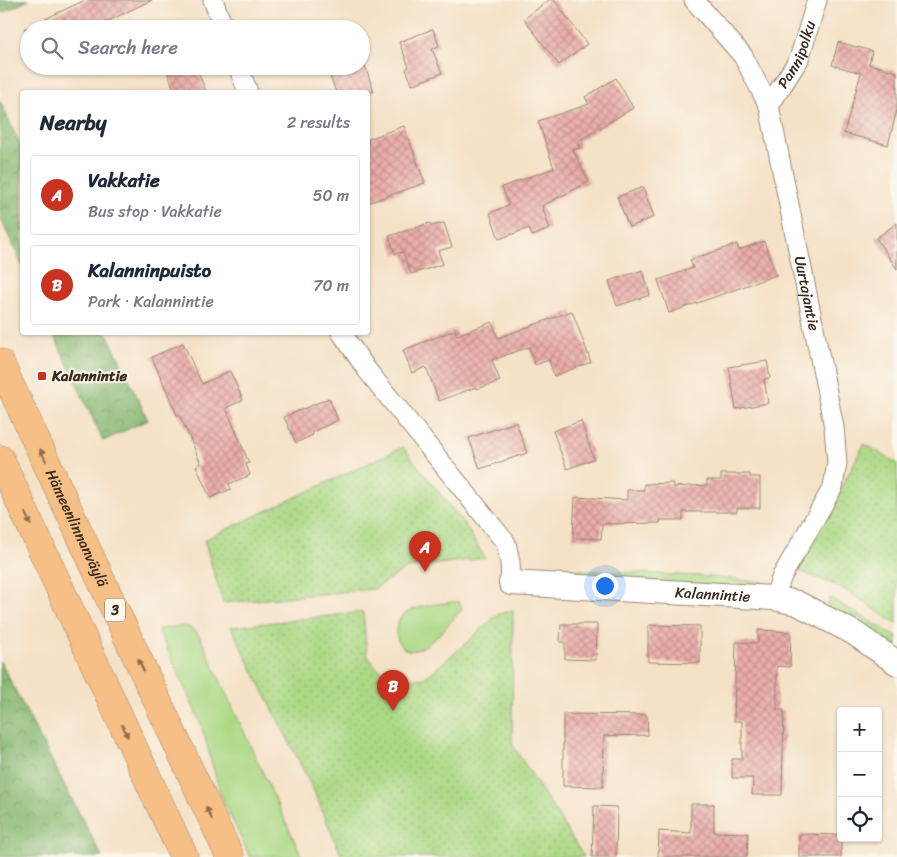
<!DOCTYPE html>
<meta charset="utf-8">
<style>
:root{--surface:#fff;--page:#f2f2f3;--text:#1f2937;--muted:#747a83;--line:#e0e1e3;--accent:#c8321e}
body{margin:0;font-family:Sriracha,sans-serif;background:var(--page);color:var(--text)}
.controls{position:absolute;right:15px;bottom:15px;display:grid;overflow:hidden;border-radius:5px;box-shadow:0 1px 4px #0004}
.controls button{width:45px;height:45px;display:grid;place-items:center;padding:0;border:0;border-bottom:1px solid var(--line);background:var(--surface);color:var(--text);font:25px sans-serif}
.you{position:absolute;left:604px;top:585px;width:18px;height:18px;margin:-12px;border:4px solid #fff;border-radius:50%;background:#1a73e8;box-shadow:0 0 0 8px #1a73e833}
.badge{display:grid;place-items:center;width:32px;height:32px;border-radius:50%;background:var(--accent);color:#fff;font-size:16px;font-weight:700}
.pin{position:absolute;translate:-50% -41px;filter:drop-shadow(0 1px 2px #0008)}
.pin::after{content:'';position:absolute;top:26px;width:18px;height:15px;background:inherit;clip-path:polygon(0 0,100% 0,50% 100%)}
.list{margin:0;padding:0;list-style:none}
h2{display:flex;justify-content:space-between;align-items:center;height:65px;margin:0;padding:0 20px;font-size:21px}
h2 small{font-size:16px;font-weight:400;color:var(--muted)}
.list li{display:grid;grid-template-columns:32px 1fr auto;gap:15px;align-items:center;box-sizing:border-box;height:80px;margin:0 10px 10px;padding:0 10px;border:1px solid var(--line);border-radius:5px}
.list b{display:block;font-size:19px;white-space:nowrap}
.list p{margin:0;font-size:16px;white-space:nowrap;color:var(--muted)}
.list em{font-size:16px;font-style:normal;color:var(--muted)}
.icon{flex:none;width:28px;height:28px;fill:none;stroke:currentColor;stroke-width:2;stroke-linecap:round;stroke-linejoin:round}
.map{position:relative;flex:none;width:897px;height:857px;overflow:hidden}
.search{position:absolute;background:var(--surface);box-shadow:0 1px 4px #0004;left:20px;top:20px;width:350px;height:55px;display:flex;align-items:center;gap:12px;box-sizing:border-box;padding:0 18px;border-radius:28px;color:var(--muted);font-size:19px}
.panel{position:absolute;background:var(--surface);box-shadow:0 1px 4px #0004;left:20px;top:90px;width:350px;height:245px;border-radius:5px}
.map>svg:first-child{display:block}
</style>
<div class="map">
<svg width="897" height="857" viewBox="0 0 897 857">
<defs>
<pattern id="forest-crowns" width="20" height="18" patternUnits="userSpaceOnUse" patternTransform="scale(1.25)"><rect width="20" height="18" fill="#89b973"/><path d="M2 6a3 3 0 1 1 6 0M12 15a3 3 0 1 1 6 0" fill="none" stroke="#71975e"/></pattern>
<pattern id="park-dots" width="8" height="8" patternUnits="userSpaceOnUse" patternTransform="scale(1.25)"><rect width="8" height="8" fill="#acd986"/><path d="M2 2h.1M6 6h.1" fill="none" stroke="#95ba73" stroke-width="1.8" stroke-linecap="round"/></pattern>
<pattern id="building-cross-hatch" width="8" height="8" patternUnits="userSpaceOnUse" patternTransform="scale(1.25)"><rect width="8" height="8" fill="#ebaeaa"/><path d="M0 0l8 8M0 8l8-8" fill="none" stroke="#c08e8a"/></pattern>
</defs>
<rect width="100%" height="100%" fill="#fbf7ec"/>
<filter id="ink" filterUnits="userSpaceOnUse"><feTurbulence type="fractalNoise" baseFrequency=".02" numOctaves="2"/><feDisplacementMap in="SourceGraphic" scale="10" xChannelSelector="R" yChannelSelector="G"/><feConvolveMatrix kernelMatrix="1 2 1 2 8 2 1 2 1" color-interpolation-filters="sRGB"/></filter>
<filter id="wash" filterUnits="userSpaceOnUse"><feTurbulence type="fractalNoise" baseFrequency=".0096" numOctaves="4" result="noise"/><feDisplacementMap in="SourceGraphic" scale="20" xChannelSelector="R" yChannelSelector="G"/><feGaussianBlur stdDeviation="1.12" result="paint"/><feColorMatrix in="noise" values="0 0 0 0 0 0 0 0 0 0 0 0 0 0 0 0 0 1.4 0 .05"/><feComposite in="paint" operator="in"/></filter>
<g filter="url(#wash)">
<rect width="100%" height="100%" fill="#f4e1c6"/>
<!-- grass -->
<g fill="#acd986" stroke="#748252">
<polygon points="562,569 698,576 763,582 759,588 560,578 560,572"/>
<polygon points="830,598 897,637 897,646 827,605"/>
<path d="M 451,602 L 459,602 L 462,609 C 450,622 433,645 416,650 C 396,655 390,626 403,615 C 416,605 436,605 451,602 Z"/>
<polygon points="181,626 190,627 199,635 302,857 250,857 221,796 201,724 158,629"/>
</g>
<!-- forest -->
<g fill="url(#forest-crowns)" stroke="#627248">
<polygon points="0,0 29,0 0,14"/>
<polygon points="0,101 22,149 22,266 0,217"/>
<polygon points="53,333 107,333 148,420 103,441"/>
<polygon points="0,661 102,857 0,857"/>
</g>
<!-- park -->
<g fill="url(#park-dots)" stroke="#748252">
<polygon points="864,444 897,463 897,624 842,588 798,570"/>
<polygon points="403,447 465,525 485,558 407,568 374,589 223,603 204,540"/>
<polygon points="513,610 512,744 584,857 342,857 313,789 231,627 363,612 367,655 376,667 391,678 423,679 461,648 492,619 499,614"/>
</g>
<g id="blocks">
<!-- building -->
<g fill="url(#building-cross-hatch)">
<polygon points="85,0 152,0 104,23 107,29 24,29"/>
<polygon points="549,0 554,0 587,44 559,65 524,19"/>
<polygon points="433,29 439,46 432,49 442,73 412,85 406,69 409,67 399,42"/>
<polygon points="838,42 872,51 869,64 897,72 897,110 888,145 844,133 861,73 832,65"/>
<polygon points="165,66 196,66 206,92 175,92"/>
<polygon points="326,66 365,66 374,92 336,92"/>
<polygon points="616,78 633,108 578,141 580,148 573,150 589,182 542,206 550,229 532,236 529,228 499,239 490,213 509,205 502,187 554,168 538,121 589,104 585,97"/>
<polygon points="404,126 425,183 368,203 368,139"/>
<polygon points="643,187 654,217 629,227 617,197"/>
<polygon points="430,223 431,226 444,223 452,247 438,251 443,264 411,274 403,252 395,254 389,236"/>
<polygon points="897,223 897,269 876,238"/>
<polygon points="764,241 776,275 669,313 658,280 693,268 690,260 737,244 739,250"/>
<polygon points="643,270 650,295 617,306 609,281"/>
<polygon points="572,311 591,362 554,376 549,360 535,365 529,347 492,360 500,381 477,389 476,387 439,401 426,367 412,373 403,350 455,330 457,335 492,322 498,338"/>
<polygon points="183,343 202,384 230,371 243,400 226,408 249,463 246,464 250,475 229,484 231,489 210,498 196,466 201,464 186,429 179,415 177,415 152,357"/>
<polygon points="767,361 770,378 764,379 768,403 736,409 729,367"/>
<polygon points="329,398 338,420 312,432 313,435 296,443 284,417"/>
<polygon points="581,421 594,459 567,469 553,431"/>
<polygon points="516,422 527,453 480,469 469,438"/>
<polygon points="721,474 750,474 750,477 760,477 760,508 737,508 737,512 683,512 683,520 660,520 660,523 602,524 601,539 573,538 575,497 627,500 627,490 644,490 644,484 673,483 673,487 707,485 707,480 721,480"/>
<polygon points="561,624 597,624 596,660 565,659 565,642 560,642"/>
<polygon points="648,625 700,626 700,663 648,662"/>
<polygon points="758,630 791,632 790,667 777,666 777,710 784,710 782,795 752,795 753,778 732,778 732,759 742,759 742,721 734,721 736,642 758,643"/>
<polygon points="563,714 647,715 648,735 604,736 603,787 563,786"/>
<polygon points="691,804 714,804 714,832 748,833 747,857 658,857 659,831 691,833"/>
<polygon points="594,806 617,807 616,857 592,857"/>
<polygon points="799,834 841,835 841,857 799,857"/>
</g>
</g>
</g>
<g filter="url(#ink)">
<use href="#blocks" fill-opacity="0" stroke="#988672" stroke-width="1"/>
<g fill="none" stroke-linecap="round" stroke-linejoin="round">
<defs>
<g id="minor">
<polyline points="213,0 224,29"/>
<path id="s1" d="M 694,0 L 743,56 L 769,106 L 834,427 L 837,463 L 833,487 L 782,576 L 774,598"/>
<polyline points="238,66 248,92"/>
<path id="s2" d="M 769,106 L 799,59 L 817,0"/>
<polyline points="341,332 367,370 506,543 510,562 511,583"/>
</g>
<g id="tertiary">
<path id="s3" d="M 511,583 L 774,598 L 797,603 L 854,633 L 897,663"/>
</g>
<g id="trunk">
<path id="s4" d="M 0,363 L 230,857"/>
<polyline points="0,459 184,857"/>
</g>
</defs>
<!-- minor casing -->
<use href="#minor" stroke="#988672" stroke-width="21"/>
<!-- tertiary casing -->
<use href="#tertiary" stroke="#988672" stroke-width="26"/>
<!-- trunk casing -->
<use href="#trunk" stroke="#988672" stroke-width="29"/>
<!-- minor -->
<use href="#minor" stroke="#fff" stroke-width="19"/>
<!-- tertiary -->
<use href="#tertiary" stroke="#fff" stroke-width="24"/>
<!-- trunk -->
<use href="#trunk" stroke="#f5bf86" stroke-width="28"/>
</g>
<!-- one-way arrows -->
<defs><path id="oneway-solid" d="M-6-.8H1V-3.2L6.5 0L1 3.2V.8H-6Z" transform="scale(1.25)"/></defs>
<g fill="#8f6d4d">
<use href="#oneway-solid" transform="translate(43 455) rotate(-115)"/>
<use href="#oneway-solid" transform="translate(28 519) rotate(65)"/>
<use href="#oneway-solid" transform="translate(141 665) rotate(-115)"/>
<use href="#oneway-solid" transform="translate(125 731) rotate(65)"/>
<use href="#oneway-solid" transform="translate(209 813) rotate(-115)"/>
</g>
</g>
<!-- markers -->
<rect fill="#c8321e" stroke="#fbf7ec" stroke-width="2" x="37" y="371" width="10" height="10" rx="2.5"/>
<g text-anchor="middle" stroke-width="4" stroke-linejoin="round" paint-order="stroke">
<!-- shield labels -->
<rect fill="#fbf7ec" stroke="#75685c" stroke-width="1" x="105" y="598.5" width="20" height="23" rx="4"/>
<g font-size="14" font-weight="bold" fill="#3b2a1e">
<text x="115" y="615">3</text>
</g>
<!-- street labels -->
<g font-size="15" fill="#3b2a1e" stroke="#fbf7ec">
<text dy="5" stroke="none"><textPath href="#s2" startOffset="59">Pannipolku</textPath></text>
<text dy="5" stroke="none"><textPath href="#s1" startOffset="322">Uurtajantie</textPath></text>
<text dy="5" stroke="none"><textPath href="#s4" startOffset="182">Hämeenlinnanväylä</textPath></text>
<text dy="5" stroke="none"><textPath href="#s3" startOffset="202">Kalannintie</textPath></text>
</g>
<!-- poi labels -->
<g font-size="15" font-weight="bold" fill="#3b2a1e" stroke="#fbf7ec" text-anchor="start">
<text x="52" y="381">Kalannintie</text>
</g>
</g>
</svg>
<div class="controls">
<button>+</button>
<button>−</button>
<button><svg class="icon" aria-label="locate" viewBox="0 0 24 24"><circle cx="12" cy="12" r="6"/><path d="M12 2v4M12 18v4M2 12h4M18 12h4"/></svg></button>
</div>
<div class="you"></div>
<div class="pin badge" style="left:425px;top:572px">A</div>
<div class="pin badge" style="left:393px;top:711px">B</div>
<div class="search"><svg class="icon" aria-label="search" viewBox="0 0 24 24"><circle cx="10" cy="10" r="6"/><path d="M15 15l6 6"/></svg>Search here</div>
<section class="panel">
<h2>Nearby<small>2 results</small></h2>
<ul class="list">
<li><span class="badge">A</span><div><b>Vakkatie</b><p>Bus stop · Vakkatie</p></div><em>50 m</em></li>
<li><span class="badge">B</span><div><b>Kalanninpuisto</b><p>Park · Kalannintie</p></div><em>70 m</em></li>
</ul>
</section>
</div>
